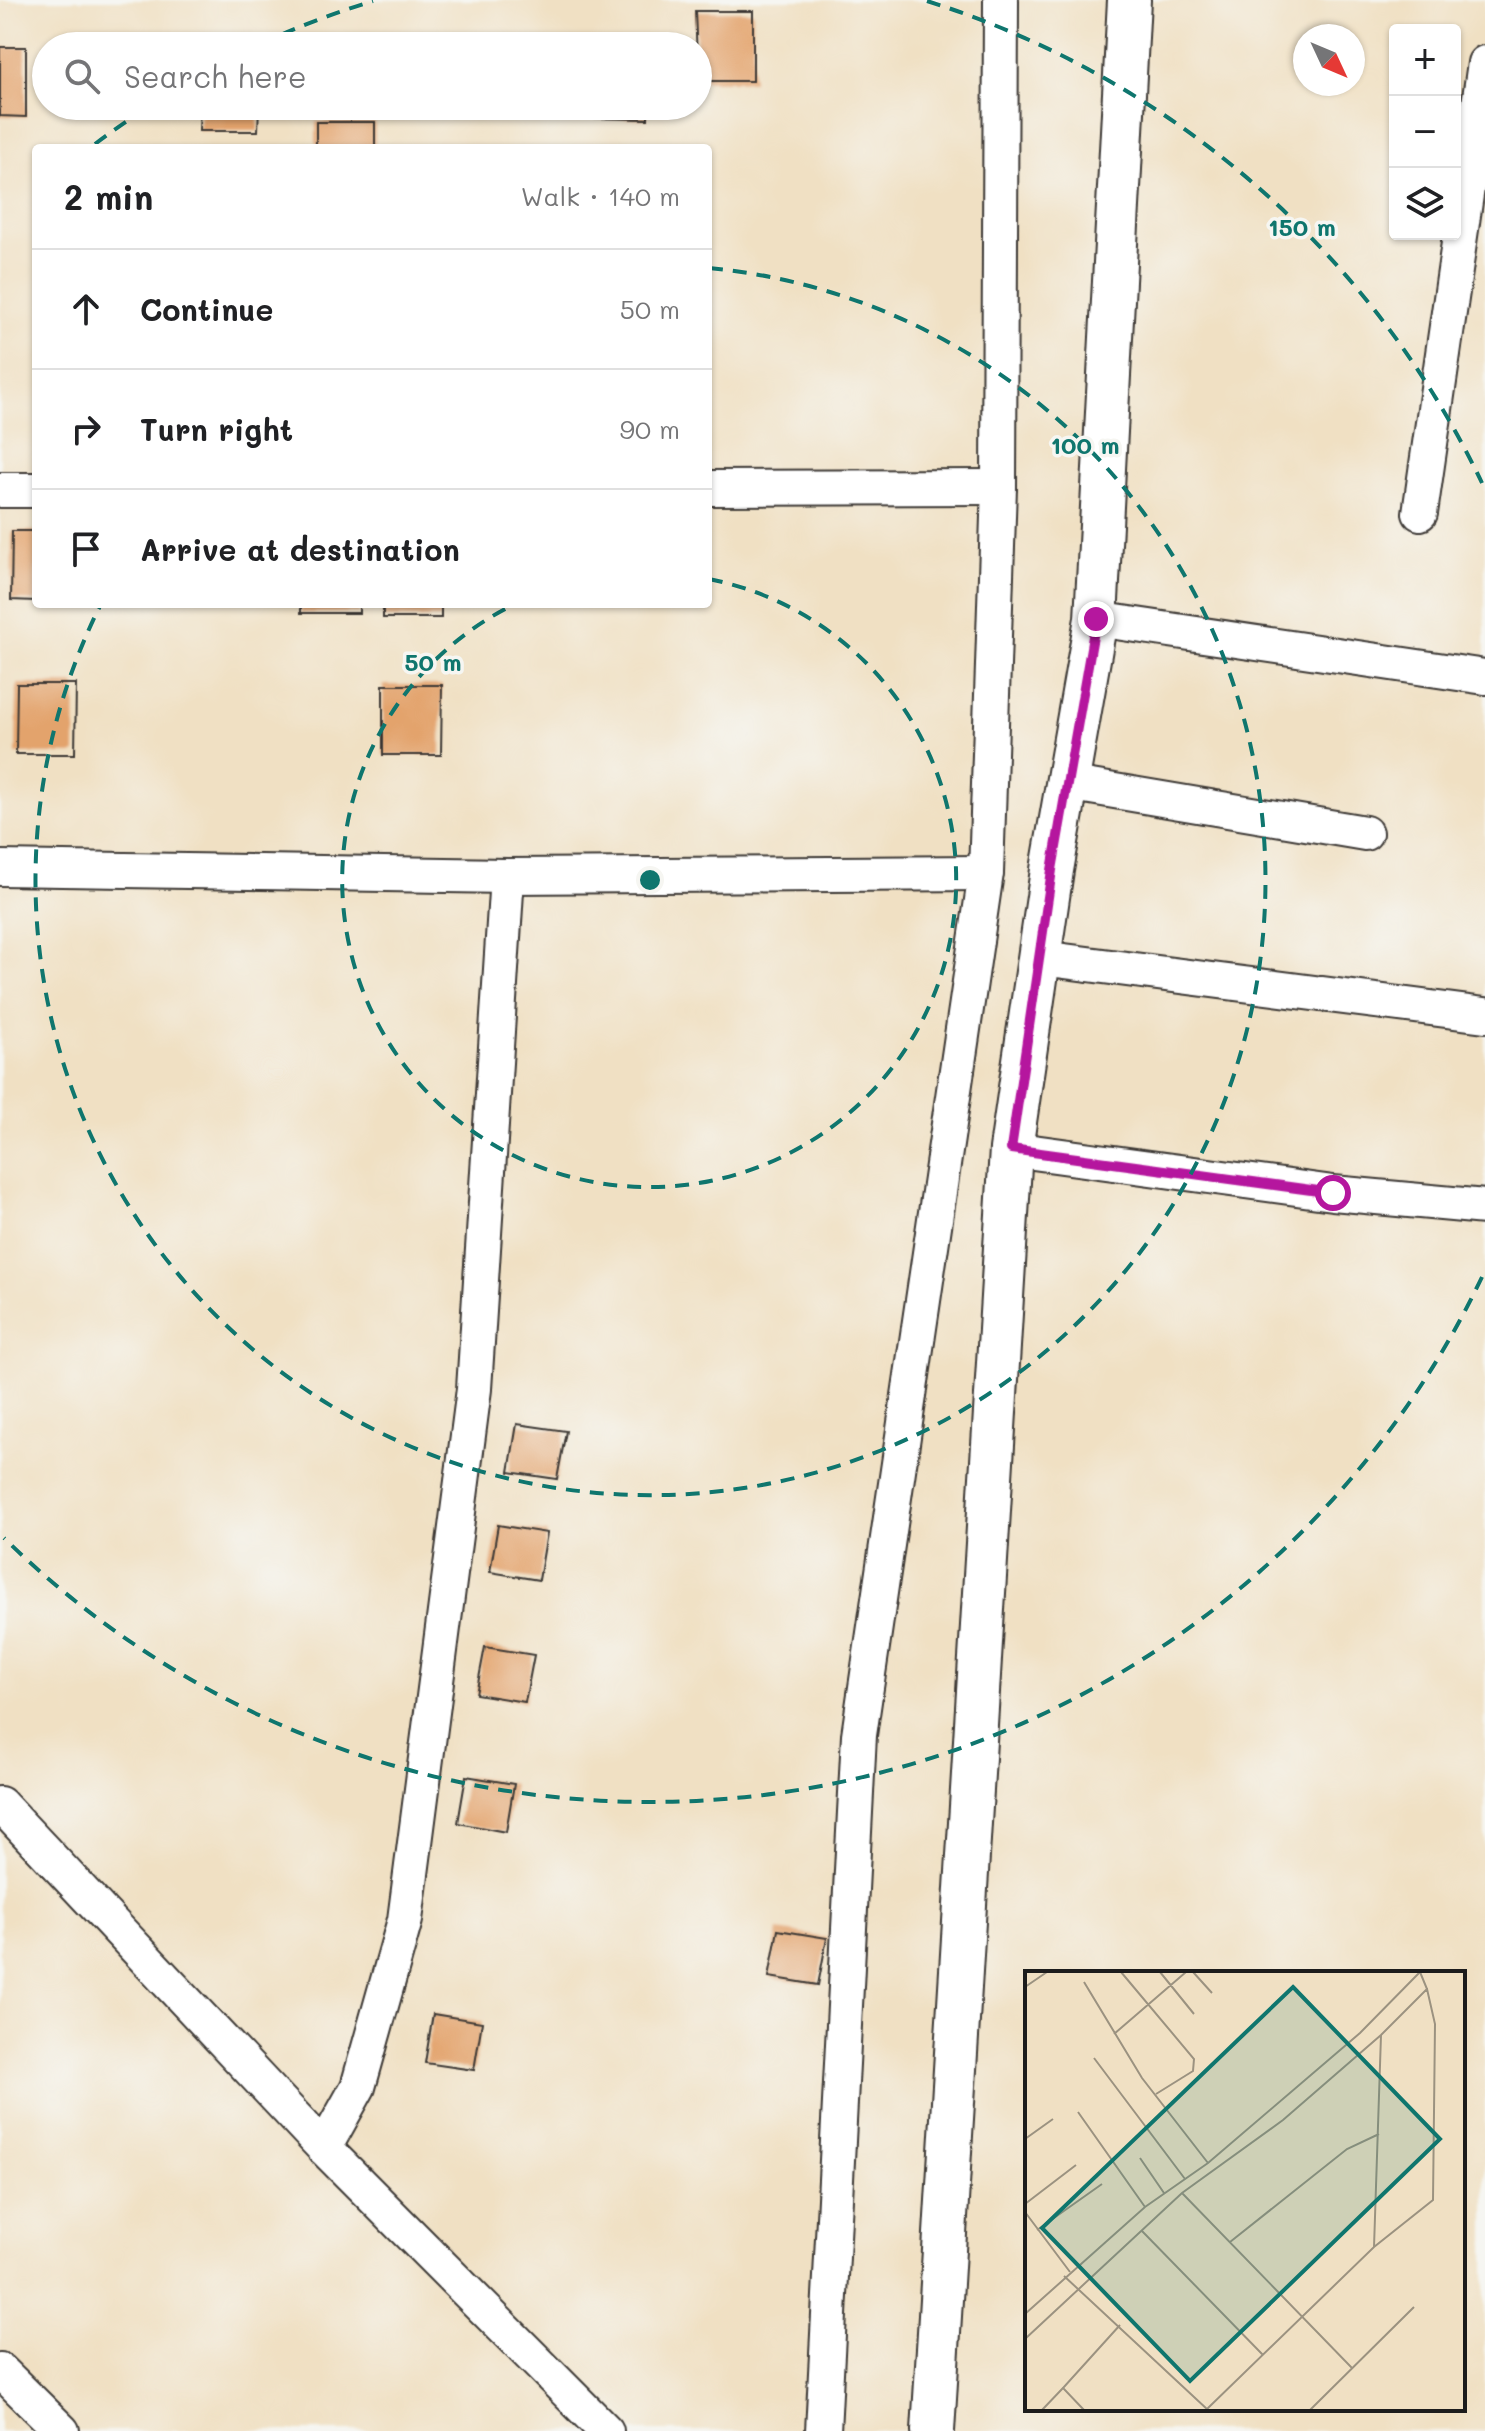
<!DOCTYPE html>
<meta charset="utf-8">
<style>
:root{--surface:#fff;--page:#f2f2f2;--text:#202124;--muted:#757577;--line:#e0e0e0}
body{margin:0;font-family:Mali,sans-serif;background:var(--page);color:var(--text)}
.controls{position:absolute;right:24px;top:24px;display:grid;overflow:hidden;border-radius:8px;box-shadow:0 2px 6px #0004}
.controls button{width:72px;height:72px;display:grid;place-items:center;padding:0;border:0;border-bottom:2px solid var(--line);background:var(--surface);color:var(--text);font:40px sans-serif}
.compass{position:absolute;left:1293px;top:24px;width:72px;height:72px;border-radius:50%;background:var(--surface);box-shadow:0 2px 6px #0004;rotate:134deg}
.stop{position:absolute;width:24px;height:24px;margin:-18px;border:6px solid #b5179e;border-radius:50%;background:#fff}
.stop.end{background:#b5179e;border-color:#fff;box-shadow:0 2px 8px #0008}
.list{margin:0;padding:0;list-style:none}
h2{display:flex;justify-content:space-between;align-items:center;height:104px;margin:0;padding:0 32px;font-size:34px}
h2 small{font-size:26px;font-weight:400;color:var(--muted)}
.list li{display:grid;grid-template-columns:52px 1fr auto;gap:24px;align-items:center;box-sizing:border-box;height:120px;padding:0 32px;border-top:2px solid var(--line)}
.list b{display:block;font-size:30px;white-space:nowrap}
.list em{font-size:26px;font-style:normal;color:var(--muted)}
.icon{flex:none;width:44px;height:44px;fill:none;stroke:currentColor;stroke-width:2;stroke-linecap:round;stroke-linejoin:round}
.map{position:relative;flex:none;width:1485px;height:2431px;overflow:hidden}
.search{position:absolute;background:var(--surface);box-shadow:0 2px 6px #0004;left:32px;top:32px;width:680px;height:88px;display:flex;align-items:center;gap:20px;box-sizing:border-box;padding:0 28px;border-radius:44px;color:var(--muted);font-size:30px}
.panel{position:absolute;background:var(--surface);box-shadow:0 2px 6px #0004;left:32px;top:144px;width:680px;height:464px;border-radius:8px}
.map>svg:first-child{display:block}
</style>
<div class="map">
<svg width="1485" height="2431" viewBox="0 0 1485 2431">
<rect width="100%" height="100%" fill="#f6f6f2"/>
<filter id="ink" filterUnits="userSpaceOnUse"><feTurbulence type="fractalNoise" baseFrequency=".0125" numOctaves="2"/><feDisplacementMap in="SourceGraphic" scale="16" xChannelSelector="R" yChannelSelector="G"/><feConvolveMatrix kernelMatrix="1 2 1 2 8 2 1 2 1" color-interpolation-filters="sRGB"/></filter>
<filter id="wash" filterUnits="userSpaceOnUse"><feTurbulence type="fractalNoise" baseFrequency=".006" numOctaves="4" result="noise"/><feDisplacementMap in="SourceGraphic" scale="32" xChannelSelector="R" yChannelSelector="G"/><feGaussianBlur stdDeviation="1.8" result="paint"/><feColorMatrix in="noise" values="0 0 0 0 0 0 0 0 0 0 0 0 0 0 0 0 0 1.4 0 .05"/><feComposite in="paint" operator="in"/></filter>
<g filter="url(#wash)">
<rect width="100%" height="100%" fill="#f0e0c3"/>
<g id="blocks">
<!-- building -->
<g fill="#e3a36c">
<polygon points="695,11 753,11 753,81 698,81"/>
<polygon points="0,47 26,47 26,117 0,116"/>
<polygon points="200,106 259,106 258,131 199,131"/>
<polygon points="589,106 648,106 648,119 589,118"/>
<rect x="316" y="122" width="59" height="26"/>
<polygon points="12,531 36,531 36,601 11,600"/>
<rect x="301" y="604" width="58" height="9"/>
<rect x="383" y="604" width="58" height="14"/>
<polygon points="17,684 76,684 75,754 16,754"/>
<polygon points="383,685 442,685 441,755 383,755"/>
<polygon points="517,1424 566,1431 557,1479 509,1472"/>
<polygon points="498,1525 547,1533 539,1580 490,1572"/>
<polygon points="485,1647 534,1655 525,1702 476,1694"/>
<polygon points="466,1776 514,1784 506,1832 458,1823"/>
<polygon points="778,1930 827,1938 818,1985 769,1977"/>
<polygon points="433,2014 482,2022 474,2070 425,2063"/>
</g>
</g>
</g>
<g filter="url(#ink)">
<use href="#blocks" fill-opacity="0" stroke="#3c3935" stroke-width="2"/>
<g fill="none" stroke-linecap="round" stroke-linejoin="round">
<defs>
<g id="minor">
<polyline points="708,488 999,487"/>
<polyline points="0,490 36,490"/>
<polyline points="1420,513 1485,63"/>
<polyline points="1096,619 1485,677"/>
<polyline points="1067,783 1365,833"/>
<polyline points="0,868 507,876 986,873"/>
<polyline points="1041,958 1485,1015"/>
<polyline points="1011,1149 1333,1193 1485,1207"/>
<polyline points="0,1804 324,2148 606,2431"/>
<polyline points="324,2148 358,2087 405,1920 474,1389 507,876"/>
<polyline points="0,2370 62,2431"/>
<polyline points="823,2431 859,1735 986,873 999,487 1001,0"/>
</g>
<polyline id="tertiary" points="933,2431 1011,1149 1052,870 1096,619 1129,0"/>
</defs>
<!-- minor casing -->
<use href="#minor" stroke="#3c3935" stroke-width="38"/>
<!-- tertiary casing -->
<use href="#tertiary" stroke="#3c3935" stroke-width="46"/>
<!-- minor -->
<use href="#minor" stroke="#fff" stroke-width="34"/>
<!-- tertiary -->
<use href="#tertiary" stroke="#fff" stroke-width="42"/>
</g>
</g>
<g fill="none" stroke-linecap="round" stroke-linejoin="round" filter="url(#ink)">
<!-- route -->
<polyline stroke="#b5179e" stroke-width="10" points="1096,619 1052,870 1011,1149 1333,1193"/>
</g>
<!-- distance rings -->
<g fill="none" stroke="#0f766e" stroke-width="4" stroke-dasharray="14 10">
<path d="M709 579A307 307 0 1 1 515 604"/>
<path d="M709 268A615 615 0 1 1 100 606"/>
<path d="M1482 1277A922 922 0 0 1 4 1538M95 144A922 922 0 0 1 148 107M260 44A922 922 0 0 1 373 1M927 1A922 922 0 0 1 1482 483"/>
</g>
<!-- overview -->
<g transform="translate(1025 1971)">
<rect width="440" height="440" fill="#f0e0c3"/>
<path fill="none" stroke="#9b9280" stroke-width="2" d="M 96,1 L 169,88 L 168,100 L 131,123M 135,1 L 169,43M 168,1 L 187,22M 59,11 L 117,107 L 183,192M 0,16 L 22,1M 89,63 L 161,1M 69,87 L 160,208M 53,141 L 120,236M 0,168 L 28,148M 115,187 L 139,222M 157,222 L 327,397M 0,233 L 51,194M 0,241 L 45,301M 12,259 L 77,213M 116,259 L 238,384M 205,271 L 322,178 L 354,163M 349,276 L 356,64M 39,305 L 183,439M 0,343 L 120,236 L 183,192 L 335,62 L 395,1M 0,368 L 157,222 L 258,149 L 356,64 L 402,18 L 395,1M 182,438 L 349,276 L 408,229 L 410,53 L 402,18M 17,439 L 38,417M 59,439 L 38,417 L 95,354M 285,439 L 389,336"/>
<path fill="#0f766e" fill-opacity="0.15" stroke="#0f766e" stroke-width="4" d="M 268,16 L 415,168 L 165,410 L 17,257 Z"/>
<rect width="440" height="440" fill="none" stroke="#1c1c1c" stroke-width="4"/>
</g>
<circle cx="650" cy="880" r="12" fill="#0f766e" stroke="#f6f6f2" stroke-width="4"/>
<g font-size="24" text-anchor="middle" font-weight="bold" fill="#0f766e" stroke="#f6f6f2" stroke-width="7" stroke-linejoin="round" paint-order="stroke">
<text x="1302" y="236">150 m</text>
<text x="1085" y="454">100 m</text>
<text x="433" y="671">50 m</text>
</g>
</svg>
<div class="controls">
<button>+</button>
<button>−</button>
<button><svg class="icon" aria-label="layers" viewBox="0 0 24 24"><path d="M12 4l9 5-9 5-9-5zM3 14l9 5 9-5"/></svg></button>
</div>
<svg class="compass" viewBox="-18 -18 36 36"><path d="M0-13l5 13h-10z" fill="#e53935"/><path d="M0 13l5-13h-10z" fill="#757577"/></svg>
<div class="stop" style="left:1333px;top:1193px"></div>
<div class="stop end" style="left:1096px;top:619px"></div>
<div class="search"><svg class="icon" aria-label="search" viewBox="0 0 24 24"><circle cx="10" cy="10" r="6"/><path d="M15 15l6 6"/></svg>Search here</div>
<section class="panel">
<h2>2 min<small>Walk · 140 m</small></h2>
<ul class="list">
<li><svg class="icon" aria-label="ahead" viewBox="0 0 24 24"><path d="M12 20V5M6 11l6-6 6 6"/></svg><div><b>Continue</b></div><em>50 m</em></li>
<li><svg class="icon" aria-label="right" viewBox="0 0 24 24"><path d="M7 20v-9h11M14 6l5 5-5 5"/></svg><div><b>Turn right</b></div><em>90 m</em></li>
<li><svg class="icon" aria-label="arrive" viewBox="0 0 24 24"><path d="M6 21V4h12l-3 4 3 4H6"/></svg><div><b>Arrive at destination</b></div></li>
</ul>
</section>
</div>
